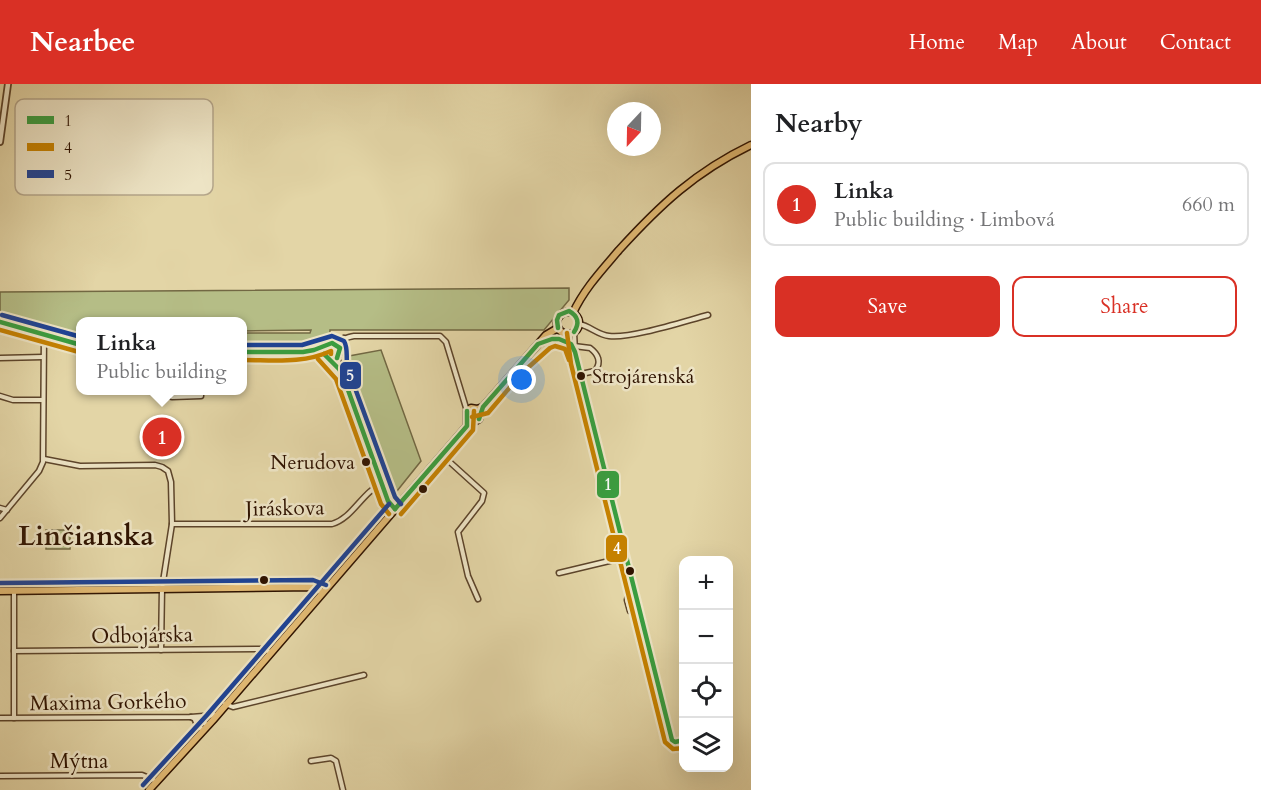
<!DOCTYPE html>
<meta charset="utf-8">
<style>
:root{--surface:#fff;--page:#f6f6f6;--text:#202124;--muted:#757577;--line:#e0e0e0;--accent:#d93025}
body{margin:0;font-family:Cardo,serif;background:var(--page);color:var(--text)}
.controls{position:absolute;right:18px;bottom:18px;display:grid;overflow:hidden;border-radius:12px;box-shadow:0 6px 24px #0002}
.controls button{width:54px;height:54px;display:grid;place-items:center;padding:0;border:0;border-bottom:2px solid var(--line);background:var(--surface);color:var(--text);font:30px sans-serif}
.compass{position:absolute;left:607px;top:18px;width:54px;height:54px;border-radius:50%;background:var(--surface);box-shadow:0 6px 24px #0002;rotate:202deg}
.you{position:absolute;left:522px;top:296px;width:21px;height:21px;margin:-15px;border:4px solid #fff;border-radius:50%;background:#1a73e8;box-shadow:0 0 0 9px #1a73e833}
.badge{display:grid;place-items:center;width:39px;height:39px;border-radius:50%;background:var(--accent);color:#fff;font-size:20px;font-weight:700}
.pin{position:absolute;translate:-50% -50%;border:3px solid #fff;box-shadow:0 2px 6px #0006}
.popup{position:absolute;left:76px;top:233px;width:171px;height:78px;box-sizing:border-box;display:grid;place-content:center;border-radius:12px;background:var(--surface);filter:drop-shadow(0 2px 4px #0005);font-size:20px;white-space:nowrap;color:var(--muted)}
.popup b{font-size:22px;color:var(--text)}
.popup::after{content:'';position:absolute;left:50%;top:100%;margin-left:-12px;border:12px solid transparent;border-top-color:var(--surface)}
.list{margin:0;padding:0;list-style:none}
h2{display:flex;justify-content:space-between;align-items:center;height:78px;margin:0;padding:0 24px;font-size:26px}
h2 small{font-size:20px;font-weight:400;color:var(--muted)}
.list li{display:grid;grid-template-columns:39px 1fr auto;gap:18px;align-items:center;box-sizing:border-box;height:84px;margin:0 12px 12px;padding:0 12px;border:2px solid var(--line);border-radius:12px}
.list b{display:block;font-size:22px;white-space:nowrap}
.list p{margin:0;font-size:20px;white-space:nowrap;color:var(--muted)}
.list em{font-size:20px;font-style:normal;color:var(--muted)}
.actions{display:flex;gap:12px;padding:18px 24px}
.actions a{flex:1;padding:14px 0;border:2px solid var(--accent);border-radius:12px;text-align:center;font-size:21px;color:var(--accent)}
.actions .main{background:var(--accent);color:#fff}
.icon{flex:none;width:33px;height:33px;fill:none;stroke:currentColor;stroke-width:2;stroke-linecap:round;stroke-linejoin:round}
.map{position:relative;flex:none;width:751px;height:706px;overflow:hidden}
header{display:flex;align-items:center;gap:36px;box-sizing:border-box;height:84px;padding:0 30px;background:var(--accent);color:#fff}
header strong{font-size:28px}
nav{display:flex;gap:33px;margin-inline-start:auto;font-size:21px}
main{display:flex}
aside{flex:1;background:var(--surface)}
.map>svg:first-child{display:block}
</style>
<header>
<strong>Nearbee</strong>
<nav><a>Home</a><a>Map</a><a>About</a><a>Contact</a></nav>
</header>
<main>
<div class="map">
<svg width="751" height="706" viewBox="0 0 751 706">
<rect width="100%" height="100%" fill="#e3d5a6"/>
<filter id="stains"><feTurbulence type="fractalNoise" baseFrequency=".00333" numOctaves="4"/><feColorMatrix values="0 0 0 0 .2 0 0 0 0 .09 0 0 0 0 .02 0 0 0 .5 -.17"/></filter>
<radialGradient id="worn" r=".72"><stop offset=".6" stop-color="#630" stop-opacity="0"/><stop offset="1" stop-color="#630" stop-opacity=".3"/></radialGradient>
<!-- green -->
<g fill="#b5bd86" stroke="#726843" stroke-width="1.5">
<polygon points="569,204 569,216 544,246 330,246 330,256 318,264 309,265 243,266 243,249 310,249 311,246 243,247 243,238 81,238 81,249 52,249 81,250 81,259 0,236 0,208"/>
<polygon points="381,266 421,377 393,412 342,281 349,272"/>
<rect x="46" y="446" width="24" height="19"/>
</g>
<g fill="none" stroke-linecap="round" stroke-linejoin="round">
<defs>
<g id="minor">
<polyline points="0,238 81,261"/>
<path d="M 579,240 C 590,242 598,251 609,252 C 630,255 685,237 708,231"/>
<polyline points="574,248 575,268 655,590"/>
<polyline points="567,250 571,260"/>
<path d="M 539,260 C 554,256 556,252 571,260"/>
<path d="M 574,262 L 590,264 C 598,270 602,278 595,287 L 581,290"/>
<path d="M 307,267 L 324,264 L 330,259 C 337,259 345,253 354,252 L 440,252 L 446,258 L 467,327"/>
<polyline points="243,268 307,267 324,270"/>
<polyline points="324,270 340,286"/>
<polyline points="0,274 43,273"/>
<polyline points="337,274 388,417 395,425"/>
<polyline points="337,274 340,269 339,262 344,254"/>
<polyline points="172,306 172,313 201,312 201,306"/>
<polyline points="0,312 13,316 43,316"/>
<polyline points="442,371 484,409 482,417 458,448 468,492 478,515"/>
<polyline points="44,375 80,382 155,381 162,383 168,387 171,398 172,440 162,504 161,566"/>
<polyline points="0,424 7,426"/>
<polyline points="0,434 39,387 43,378 44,251"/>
<path d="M 172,440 L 332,440 C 353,434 362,408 383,399"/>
<polyline points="559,489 626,473"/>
<polyline points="631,497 627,516 630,527 639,525"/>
<polyline points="14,567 263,565 270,568"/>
<polyline points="225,620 233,623 364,591"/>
<polyline points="191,633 208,641"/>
<polyline points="0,634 191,633 216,631"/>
<polyline points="14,634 14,507"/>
<polyline points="195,636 198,643 204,646"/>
<polyline points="311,677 331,674 336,677 343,706"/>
<polyline points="0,692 142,691 156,697"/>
</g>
<polyline id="tertiary" points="0,58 8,0"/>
<g id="primary">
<circle cx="568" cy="239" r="11"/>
<path d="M 573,229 C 584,205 602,186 619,166 C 660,121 695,88 751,61"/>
<polyline points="467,341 467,327 471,324 477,325 483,323"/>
<polyline points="0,507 313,503 322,508"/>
<polyline points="149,706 213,636 467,342 479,335 483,323 546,251 558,244"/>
</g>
</defs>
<!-- minor casing -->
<use href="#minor" stroke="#5c442a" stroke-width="7"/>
<!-- tertiary casing -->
<use href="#tertiary" stroke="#5c442a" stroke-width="8"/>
<!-- primary casing -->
<use href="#primary" stroke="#2f1300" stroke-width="9"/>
<!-- minor -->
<use href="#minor" stroke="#ede4c5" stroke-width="4"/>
<!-- tertiary -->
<use href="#tertiary" stroke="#ede4c5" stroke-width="4.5"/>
<!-- primary -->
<use href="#primary" stroke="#e2ba73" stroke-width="6"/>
<defs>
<g id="bus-1">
<polyline points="0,238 81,261"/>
<path d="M 558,244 L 557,236 L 559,231 L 569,227 C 578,232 580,239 574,248"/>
<polyline points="243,268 303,268 314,266 332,259 340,264 337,274"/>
<polyline points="324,270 339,285 343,292 388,417 395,425"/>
<polyline points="479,335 483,323 538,260 552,255 559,255 571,260 575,268 672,656 675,658 684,656"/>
<polyline points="395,425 467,342 467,327"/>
</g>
<g id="bus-2">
<polyline points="0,246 79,268"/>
<polyline points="567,249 571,280 665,658 673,665 684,664"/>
<polyline points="318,275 336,295 381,420 389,430"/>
<path d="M 243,276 C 273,276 303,280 331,267 L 331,270"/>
<polyline points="472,333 488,329 522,289 550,264 555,262 565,265 569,276"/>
<polyline points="401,430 473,346 474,327"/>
</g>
<g id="bus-3">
<polyline points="2,231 81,253"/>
<path d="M 243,261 L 302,261 L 332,252 L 344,257 C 349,266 345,275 348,285 L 395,413 L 401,420"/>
<polyline points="0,499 313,496 326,501"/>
<polyline points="143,701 207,631 389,420"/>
</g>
</defs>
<!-- bus-1 casing -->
<use href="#bus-1" stroke="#ede4c5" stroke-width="9"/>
<!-- bus-2 casing -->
<use href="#bus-2" stroke="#ede4c5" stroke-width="9"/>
<!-- bus-3 casing -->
<use href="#bus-3" stroke="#ede4c5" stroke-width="9"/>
<!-- bus-1 -->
<use href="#bus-1" stroke="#3a9d3f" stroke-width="4.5"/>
<!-- bus-2 -->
<use href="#bus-2" stroke="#c58100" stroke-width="4.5"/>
<!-- bus-3 -->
<use href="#bus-3" stroke="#1f4394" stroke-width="4.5"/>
</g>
<!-- markers -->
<g fill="#2f1300" stroke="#ede4c5" stroke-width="2">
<circle cx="581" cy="292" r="5"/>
<circle cx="366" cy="378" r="5"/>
<circle cx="423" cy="405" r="5"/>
<circle cx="630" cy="487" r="5"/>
<circle cx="264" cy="496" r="5"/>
</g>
<g text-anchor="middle" stroke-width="5" stroke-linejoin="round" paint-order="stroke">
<!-- bus labels -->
<g font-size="20" fill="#2f1300" stroke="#ede4c5" text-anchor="start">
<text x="592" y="299">Strojárenská</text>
<text x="355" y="385" text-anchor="end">Nerudova</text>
</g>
<!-- street labels -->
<g font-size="21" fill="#2f1300" stroke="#ede4c5">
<text transform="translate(285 424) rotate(-1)" y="7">Jiráskova</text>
<text transform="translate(142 551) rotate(-1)" y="7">Odbojárska</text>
<text transform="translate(108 618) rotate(-1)" y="7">Maxima Gorkého</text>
<text x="79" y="684">Mýtna</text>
</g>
<!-- district labels -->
<g font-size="27" font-weight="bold" fill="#2f1300" stroke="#ede4c5">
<text x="86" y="461">Linčianska</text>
</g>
</g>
<!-- legend -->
<rect x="15" y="15" width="198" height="96" rx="9" fill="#ede4c5" stroke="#b4a58a" stroke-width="1.5"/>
<rect x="27" y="32" width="27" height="8" fill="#3a9d3f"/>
<rect x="27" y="59" width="27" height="8" fill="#c58100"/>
<rect x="27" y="86" width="27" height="8" fill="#1f4394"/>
<g font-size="16" fill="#2f1300">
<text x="64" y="42">1</text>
<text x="64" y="69">4</text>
<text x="64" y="96">5</text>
</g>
<g stroke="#ede4c5" stroke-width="2">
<rect x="339" y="277" width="23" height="29" rx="6" fill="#1f4394"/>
<rect x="596" y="386" width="24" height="29" rx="6" fill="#3a9d3f"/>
<rect x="605" y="450" width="23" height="29" rx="6" fill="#c58100"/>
</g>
<g font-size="16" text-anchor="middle" font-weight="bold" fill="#fff">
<text x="350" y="297">5</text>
<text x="608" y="406">1</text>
<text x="617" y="470">4</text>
</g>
<rect width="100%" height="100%" filter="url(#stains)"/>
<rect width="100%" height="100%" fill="url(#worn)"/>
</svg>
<div class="controls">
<button>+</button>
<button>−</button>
<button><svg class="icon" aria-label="locate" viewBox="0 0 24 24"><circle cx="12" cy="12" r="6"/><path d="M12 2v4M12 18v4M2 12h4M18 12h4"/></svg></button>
<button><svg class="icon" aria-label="layers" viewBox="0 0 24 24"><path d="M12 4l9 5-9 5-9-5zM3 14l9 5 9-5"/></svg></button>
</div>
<svg class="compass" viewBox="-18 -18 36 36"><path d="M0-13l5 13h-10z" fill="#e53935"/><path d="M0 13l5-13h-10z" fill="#757577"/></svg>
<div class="you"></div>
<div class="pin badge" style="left:162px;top:353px">1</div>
<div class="popup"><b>Linka</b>Public building</div>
</div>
<aside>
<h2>Nearby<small></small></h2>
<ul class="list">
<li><span class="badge">1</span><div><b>Linka</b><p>Public building · Limbová</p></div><em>660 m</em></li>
</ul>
<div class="actions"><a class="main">Save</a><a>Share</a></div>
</aside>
</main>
